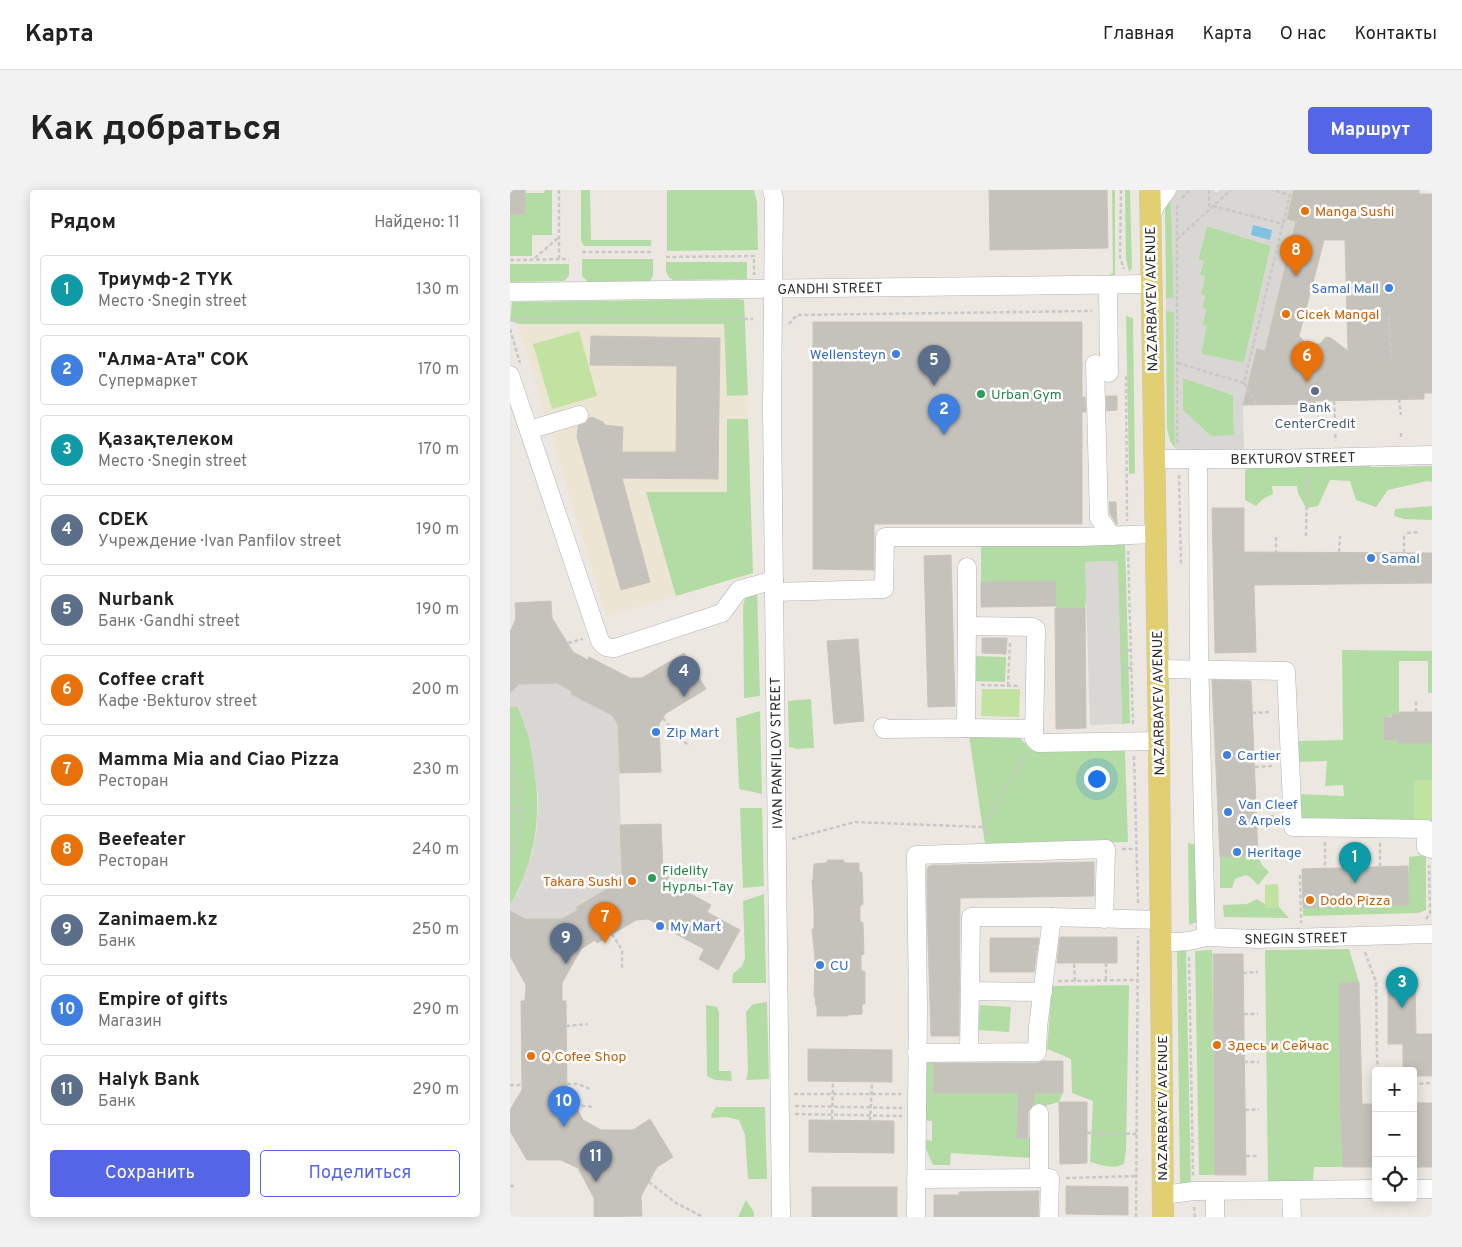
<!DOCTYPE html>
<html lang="ru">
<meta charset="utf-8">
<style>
:root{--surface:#fff;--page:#f2f2f2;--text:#222;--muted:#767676;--line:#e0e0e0;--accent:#5466e6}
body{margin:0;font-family:Overpass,sans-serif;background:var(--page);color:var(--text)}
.controls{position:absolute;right:15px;bottom:15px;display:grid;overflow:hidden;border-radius:5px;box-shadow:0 2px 12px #0003}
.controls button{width:45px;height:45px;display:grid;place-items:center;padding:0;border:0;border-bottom:1px solid var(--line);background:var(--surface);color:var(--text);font:25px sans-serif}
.you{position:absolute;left:586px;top:588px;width:18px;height:18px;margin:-12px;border:4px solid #fff;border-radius:50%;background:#1a73e8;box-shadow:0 0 0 8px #1a73e833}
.badge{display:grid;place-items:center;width:32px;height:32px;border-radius:50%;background:var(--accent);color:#fff;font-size:16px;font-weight:700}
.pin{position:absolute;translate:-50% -41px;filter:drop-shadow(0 1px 2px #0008)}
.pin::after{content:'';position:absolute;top:26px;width:18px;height:15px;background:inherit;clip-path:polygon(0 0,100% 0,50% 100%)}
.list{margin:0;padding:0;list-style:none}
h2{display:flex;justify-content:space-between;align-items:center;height:65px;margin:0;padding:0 20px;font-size:21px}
h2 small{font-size:16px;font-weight:400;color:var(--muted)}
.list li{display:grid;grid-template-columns:32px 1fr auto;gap:15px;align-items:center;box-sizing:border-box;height:70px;margin:0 10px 10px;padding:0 10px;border:1px solid var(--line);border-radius:5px}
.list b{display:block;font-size:19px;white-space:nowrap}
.list p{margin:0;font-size:16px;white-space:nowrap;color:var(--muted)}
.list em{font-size:16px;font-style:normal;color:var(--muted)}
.actions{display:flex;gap:10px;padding:15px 20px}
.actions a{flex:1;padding:11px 0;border:1px solid var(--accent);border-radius:5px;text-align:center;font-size:18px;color:var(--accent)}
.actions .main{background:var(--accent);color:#fff}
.icon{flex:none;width:28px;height:28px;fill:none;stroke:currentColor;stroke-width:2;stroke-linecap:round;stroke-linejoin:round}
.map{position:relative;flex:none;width:922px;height:1027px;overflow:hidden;border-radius:5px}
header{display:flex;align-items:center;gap:30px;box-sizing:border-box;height:70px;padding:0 25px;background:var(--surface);border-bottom:1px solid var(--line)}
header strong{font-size:24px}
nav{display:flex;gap:28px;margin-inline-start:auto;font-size:18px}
.intro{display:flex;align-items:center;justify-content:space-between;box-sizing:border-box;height:120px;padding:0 30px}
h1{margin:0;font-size:35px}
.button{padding:12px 22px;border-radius:5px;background:var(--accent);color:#fff;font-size:18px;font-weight:700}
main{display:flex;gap:30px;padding:0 30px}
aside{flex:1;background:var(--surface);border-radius:5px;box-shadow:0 2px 12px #0003}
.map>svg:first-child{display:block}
</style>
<header>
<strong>Карта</strong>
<nav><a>Главная</a><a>Карта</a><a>О нас</a><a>Контакты</a></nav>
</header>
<div class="intro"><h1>Как добраться</h1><a class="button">Маршрут</a></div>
<main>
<aside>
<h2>Рядом<small>Найдено: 11</small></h2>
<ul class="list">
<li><span class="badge" style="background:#0f9aa8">1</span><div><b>Триумф-2 ТҮК</b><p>Место · Snegin street</p></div><em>130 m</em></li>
<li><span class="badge" style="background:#3f7fe0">2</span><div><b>&quot;Алма-Ата&quot; СОК</b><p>Супермаркет</p></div><em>170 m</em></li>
<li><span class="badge" style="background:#0f9aa8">3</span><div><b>Қазақтелеком</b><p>Место · Snegin street</p></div><em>170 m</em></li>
<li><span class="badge" style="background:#5c6f8a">4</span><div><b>CDEK</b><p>Учреждение · Ivan Panfilov street</p></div><em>190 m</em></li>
<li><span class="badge" style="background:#5c6f8a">5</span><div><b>Nurbank</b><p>Банк · Gandhi street</p></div><em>190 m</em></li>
<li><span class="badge" style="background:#e8710a">6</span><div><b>Coffee craft</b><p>Кафе · Bekturov street</p></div><em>200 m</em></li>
<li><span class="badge" style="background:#e8710a">7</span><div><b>Mamma Mia and Ciao Pizza</b><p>Ресторан</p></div><em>230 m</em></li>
<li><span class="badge" style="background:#e8710a">8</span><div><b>Beefeater</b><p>Ресторан</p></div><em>240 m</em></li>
<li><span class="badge" style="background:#5c6f8a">9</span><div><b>Zanimaem.kz</b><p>Банк</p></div><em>250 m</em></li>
<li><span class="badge" style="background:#3f7fe0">10</span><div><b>Empire of gifts</b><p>Магазин</p></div><em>290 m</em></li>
<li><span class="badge" style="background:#5c6f8a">11</span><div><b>Halyk Bank</b><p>Банк</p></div><em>290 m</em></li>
</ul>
<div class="actions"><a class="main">Сохранить</a><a>Поделиться</a></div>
</aside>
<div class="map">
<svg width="922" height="1027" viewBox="0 0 922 1027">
<rect width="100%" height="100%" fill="#ece8e1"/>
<!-- education -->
<polygon fill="#ece5d3" points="8,134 235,134 243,383 96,426"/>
<!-- green -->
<g fill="#b3dca4">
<polygon points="35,0 42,0 42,45 22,45 22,66 0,66 0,24 15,24 15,3 34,3"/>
<polygon points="71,0 80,0 81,50 141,50 141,56 74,56 71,50"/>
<polygon points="157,0 244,0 247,12 248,60 157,61"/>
<polygon points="602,0 605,0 605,89 589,89 603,83"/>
<polygon points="615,0 620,0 622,78 619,82 616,69"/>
<polygon points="661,6 664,108 656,108 655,20 656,14"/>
<polygon points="697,36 761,56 734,173 691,164 696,137 692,135 696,120 692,118 695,106 691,104 695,86 690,85 688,70"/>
<polygon points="72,69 143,69 143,86 140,91 78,92 72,86"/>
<path d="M 156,72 L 237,72 L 237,89 L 163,90 C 155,86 156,80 156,72 Z"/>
<polygon points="0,74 59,74 59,86 54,91 0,92"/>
<polygon points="228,109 234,110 238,205 217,206 214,134 8,134 0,131 2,112"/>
<polygon points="656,121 664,121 665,258 660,251 657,238"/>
<polygon points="616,126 623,128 625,283 619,284"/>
<polygon points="673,188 723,205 724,246 701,246 673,221"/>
<polygon points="217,229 238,229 243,383 166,406 136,302 217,302"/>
<polygon points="858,272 861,277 922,276 922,292 917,291 878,300 866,317 846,310 840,291 820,290 808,316 796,318 788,303 787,296 762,296 763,304 753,309 746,316 735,310 735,280 746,277"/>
<polygon points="922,316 922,330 894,329 884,326 885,319"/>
<polygon points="615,350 620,533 612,534 607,371 576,372 576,411 575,418 546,418 546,392 471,392 471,352"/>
<polygon points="247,400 250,506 234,508 233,415 237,403"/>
<polygon points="832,460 922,461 922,503 918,503 918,471 889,471 889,524 874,527 874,550 888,550 889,553 922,553 922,590 904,590 904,633 789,631 788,604 834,606 833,595 815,596 817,571 787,572 787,551 833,550"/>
<polygon points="460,466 496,467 495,492 460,491"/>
<polygon points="301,509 304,558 287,559 279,557 278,511"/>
<path d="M 7,516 C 11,525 15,535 18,544 C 22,556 23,570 25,582 C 31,631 25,672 0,715 L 0,517 Z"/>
<polygon points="250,521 252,604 229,599 226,528"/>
<polygon points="459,545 509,547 521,560 615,561 618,652 475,654"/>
<polygon points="230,618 252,618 254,696 233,698"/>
<polygon points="678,653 694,657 696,729 679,735"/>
<polygon points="748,665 752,675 759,682 748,695 740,687 736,685 725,689 722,698 710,698 710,667"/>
<polygon points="916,665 916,720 908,723 793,726 793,718 899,715 899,667"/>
<polygon points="254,704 256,793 222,793 223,784 232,776 235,768 233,711"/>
<polygon points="747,709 755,714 756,718 769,717 779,728 714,727 713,715 737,714"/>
<polygon points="667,759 676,759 681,996 670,996"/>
<polygon points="839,759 849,792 829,793 830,914 833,977 804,977 803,993 758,993 755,760"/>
<polygon points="702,760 705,985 689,985 685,761"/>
<path d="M 619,795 L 616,960 L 614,974 C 603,980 592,975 580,972 L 583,911 L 562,903 L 561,869 L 537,859 L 542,796 Z"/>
<polygon points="257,812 259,889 236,890 238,881 236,822 243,814"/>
<polygon points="196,815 207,817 209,822 209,881 221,881 222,891 205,890 197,886"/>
<polygon points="470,815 501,817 499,842 468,840"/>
<polygon points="424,872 424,903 553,903 549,912 524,919 507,919 507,947 523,948 522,968 441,963 440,975 423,975 411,948 422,951 422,931 413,930 415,873"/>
<polygon points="206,917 255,917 257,989 238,989 235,945 229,930 216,927 202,928 201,925"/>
<polygon points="236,1010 244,1022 244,1027 228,1027"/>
</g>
<!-- pitch -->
<g fill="#c2e2a1">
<polygon points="69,141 87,206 42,219 23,154"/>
<polygon points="472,499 510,499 509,527 471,526"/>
<rect x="904" y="590" width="18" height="43"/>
<polygon points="768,694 769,717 755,718 755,695"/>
</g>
<!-- plaza -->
<g fill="#d9d7d3" fill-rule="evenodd">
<path d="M 668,0 L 705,0 L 705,2 L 708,2 L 708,0 L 784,0 L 777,28 L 792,32 L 783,42 L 757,151 L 761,162 L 747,159 L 733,218 L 734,259 L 668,260 L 665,258 L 664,122 L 656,121 L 656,108 L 664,108 L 661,6 ZM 697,36 L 761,56 L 734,173 L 691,164 L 696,136 L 692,135 L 696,119 L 692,118 L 695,105 L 691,104 L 695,86 L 690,85 L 694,71 L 688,69 ZM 673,188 L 723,205 L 724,245 L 701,246 L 673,220 Z"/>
<polygon points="608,371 612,534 580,535 575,372"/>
<polygon points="47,493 62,501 61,504 102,525 108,535 112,684 106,694 66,716 68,720 52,729 15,729 0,721 0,715 9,699 22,665 27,637 28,607 19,546 7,516 0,517 0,503 9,494"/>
</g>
<!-- water -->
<polygon fill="#80c2e2" points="743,35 762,40 760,50 741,45"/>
<!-- building -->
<g fill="#c5c2bc" stroke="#c8c4ba" fill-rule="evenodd">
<rect x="0" y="0" width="15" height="24"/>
<polygon points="479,0 597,0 598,58 480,60"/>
<path d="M 784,0 L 909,0 L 909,4 L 922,4 L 922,203 L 914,203 L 914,209 L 805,211 L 805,214 L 733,215 L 747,159 L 755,161 L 786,31 L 777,29 ZM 814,50 L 835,50 L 838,161 L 821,148 L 816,147 L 810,154 L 797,154 L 789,146 Z"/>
<polygon points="303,132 572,132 572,207 575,207 576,222 572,222 572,334 364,334 364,380 303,379"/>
<polygon points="81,146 210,148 208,289 112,288 140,392 111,400 67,247 68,236 76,233 79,228 82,227 93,232 95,235 113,237 112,262 166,262 167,176 80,175"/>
<polygon points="596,206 607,206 607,220 597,221"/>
<polygon points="599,312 606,312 607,335 600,324"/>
<polygon points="702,318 734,318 734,362 922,363 922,393 744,395 746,462 705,463"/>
<polygon points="441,365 445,516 418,517 414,366"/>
<polygon points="546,391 546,416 471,417 471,392"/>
<polygon points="41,411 42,428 63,462 78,470 79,467 120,488 132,488 174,463 196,499 155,524 153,528 149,534 151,582 110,583 108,535 102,525 61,504 62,501 47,493 9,494 0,503 0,442 6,429 5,413"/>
<polygon points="545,418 575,418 576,538 546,539"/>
<polygon points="472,448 497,448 496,464 472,463"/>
<polygon points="348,449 354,531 324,534 317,451"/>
<polygon points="702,490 741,491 748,665 710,667"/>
<polygon points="889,522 922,522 922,553 888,553 888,550 874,550 874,527 882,527 882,524 889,524"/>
<polygon points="151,634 153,682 159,692 201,715 197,722 230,740 208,780 189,769 194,759 138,729 126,730 87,753 85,750 71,759 52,793 52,811 56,811 57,900 73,930 91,940 123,940 140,929 163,967 147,977 131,1006 132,1026 84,1027 84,1008 68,978 51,970 17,970 0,941 0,920 12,900 11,811 15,811 16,795 0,766 0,721 15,729 52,729 68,720 66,717 106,694 112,684 110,635"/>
<polygon points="318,670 333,670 335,673 349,673 349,681 352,683 353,714 350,716 350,731 353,733 354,764 351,765 351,780 355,782 355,813 352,815 352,824 337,825 337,826 307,826 307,816 306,816 305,807 304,806 305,769 302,739 304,739 304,721 302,690 303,690 304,674 316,673"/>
<polygon points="584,672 584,706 450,708 449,846 421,846 417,715 417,681 418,677 422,675 441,675"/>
<polygon points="898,676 899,715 793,718 792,679"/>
<polygon points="550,747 607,747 607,773 547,773"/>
<polygon points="480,748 529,748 524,782 480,782"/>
<polygon points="703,764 733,764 736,985 705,985"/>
<polygon points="849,792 852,914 866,914 866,977 833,977 830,914 829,793"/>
<polygon points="878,793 905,793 906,844 922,844 922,886 903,886 903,881 893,881 893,854 878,854"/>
<polygon points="298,859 382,860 382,892 298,891"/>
<polygon points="532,871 553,871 553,903 524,903 524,914 520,917 518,923 518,948 507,948 508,903 424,903 424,873 527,873"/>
<polygon points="549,912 577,912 577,973 550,974"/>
<rect x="903" y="913" width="19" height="64"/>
<polygon points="299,930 384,931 384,963 299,962"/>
<polygon points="556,996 618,997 618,1025 556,1024"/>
<rect x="302" y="997" width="85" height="30"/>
<polygon points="529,1001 528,1027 424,1027 424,1005 449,1005 449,1002"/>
</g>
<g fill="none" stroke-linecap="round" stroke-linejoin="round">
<defs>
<g id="minor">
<polyline points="262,0 264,9 262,220 271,1027"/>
<polyline points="640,29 646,15 657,0"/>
<polyline points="598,95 599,183"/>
<polyline points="0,102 641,94"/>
<polyline points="585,174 589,328 602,346"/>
<path d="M 0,185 L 90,451 C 94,457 97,458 105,458 L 212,423 L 229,400 L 264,390"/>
<polyline points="19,240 69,225"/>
<polyline points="644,269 755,269 922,265"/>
<polyline points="688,269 689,463 696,747"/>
<polyline points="457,377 457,436"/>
<polyline points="264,402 374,399 375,347 570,347 645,344"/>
<polyline points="648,479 776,481 783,637 916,639 916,657 922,659"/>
<polyline points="375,538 373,537 374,539 456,538 457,436 523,437 526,439 524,549 528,553 649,551"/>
<polyline points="456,538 524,539"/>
<polyline points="651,753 679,751 696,747 747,749 922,744"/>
<polyline points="460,801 533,802"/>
<polyline points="459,861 461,727 542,727 651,730"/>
<polyline points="407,863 527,862 528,837 542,727"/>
<polyline points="529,923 529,988"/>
<polyline points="406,989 540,988 539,1027"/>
<polyline points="903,999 922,999"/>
<polyline points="781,1000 782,1027"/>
<polyline points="705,1001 705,1027"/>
<polyline points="653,1005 684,1001 866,999"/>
<polyline points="406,1027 408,817 406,665 596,659 594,729"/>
</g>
<polyline id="major" points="640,0 649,551 653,1027"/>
</defs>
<!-- minor casing -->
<use href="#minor" stroke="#b1b2bb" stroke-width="19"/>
<!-- major casing -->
<use href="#major" stroke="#c8c8c8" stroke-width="22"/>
<!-- path -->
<g stroke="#c8c8c8" stroke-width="2.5" stroke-dasharray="4 2.5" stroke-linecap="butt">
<polyline points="49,0 49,69"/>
<polyline points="611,0 610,67 614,79"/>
<polyline points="699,0 699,20"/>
<polyline points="672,8 680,0"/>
<polyline points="667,15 667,254"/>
<polyline points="703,16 773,34"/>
<polyline points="667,49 721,0"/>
<polyline points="72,62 142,62"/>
<polyline points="156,67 244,66 244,85"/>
<polyline points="25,68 49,47"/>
<polyline points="0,70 59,69"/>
<polyline points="879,126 881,170"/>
<polyline points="0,130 10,129 243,129"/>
<polyline points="279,134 287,125 582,121"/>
<polyline points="0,139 10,173"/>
<polyline points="668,173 734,193 780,5 762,0"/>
<polyline points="616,186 617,331"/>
<polyline points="734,193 747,215"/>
<polyline points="889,209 891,225"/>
<polyline points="824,211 825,228"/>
<polyline points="891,243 891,249"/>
<polyline points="825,244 826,251"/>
<polyline points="669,285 671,374"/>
<polyline points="897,343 910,342"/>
<polyline points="796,346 797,282"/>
<polyline points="766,347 766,362"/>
<polyline points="618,361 623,536"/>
<polyline points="829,362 830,346"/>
<polyline points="894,363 894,343"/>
<polyline points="58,453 73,449"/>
<polyline points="610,461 621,460"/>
<polyline points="611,478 622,478"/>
<polyline points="471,495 510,496"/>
<polyline points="498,496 500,452"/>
<polyline points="906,522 906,510"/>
<polyline points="742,523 759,522"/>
<polyline points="153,528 168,549 180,555"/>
<polyline points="624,566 628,713"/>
<path d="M 0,567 C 2,580 8,592 10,605 C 12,628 7,651 0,672"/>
<polyline points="745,577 762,576"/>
<polyline points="0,620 10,619"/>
<polyline points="747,628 764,626"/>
<polyline points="473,637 478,647"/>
<polyline points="282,649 345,632 473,637 517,562"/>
<polyline points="815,652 815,678"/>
<polyline points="870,653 870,677"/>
<polyline points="612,659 626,659"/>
<polyline points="790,685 791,733"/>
<polyline points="157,688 182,676"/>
<polyline points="916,729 920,723 919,675"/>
<polyline points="102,744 112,760 112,778"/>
<polyline points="855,762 866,792 867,869 869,881"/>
<polyline points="679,767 683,987"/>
<polyline points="596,773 596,791"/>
<polyline points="564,774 565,791"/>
<polyline points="733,783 748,782"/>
<polyline points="548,791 628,790"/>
<polyline points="734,824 748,824"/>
<polyline points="56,836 78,834"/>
<polyline points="734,872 749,872"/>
<polyline points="57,894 68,894 80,899"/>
<polyline points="903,894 922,893"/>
<polyline points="0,895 12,895"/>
<polyline points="284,904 391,904"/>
<polyline points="65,915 83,917"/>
<polyline points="285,916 392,918"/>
<polyline points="735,920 749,919"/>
<polyline points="285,924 392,926"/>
<polyline points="322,930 323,892"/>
<polyline points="360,931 362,892"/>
<polyline points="577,943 627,944"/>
<polyline points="736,966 749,966"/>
<polyline points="556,988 627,986"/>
<polyline points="139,992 166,1013 193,1027"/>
<polyline points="0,996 5,996"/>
<polyline points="684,1017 685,1027"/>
<polyline points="626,1027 628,746"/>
</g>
<!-- minor -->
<use href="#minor" stroke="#fff" stroke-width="18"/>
<!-- major -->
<use href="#major" stroke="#e2cf71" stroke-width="21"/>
</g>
<!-- markers -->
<g fill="#e8710a" stroke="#fff" stroke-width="2">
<circle cx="795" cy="21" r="5"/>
<circle cx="776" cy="124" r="5"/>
<circle cx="122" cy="691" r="5"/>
<circle cx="800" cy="710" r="5"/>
<circle cx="707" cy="855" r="5"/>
<circle cx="21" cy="866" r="5"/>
</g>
<g fill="#3f7fe0" stroke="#fff" stroke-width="2">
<circle cx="879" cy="98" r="5"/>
<circle cx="386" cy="164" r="5"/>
<circle cx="861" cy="368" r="5"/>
<circle cx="146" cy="542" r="5"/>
<circle cx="717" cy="565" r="5"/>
<circle cx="718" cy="622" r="5"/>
<circle cx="727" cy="662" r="5"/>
<circle cx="150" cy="736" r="5"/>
<circle cx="310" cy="775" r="5"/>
</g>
<circle fill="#5c6f8a" stroke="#fff" stroke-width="2" cx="805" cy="201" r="5"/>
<g fill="#2e9e5b" stroke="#fff" stroke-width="2">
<circle cx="471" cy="204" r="5"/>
<circle cx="142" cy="688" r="5"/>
</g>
<g text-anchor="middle" stroke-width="5" stroke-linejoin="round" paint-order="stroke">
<!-- food labels -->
<g font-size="14" fill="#c56008" stroke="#fff" text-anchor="start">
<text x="805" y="26">Manga Sushi</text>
<text x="786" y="129">Cicek Mangal</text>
<text x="112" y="696" text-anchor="end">Takara Sushi</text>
<text x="810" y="715">Dodo Pizza</text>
<text x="717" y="860">Здесь и Сейчас</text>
<text x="31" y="871">Q Cofee Shop</text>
</g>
<!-- street labels -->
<g font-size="14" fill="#2d2d2d" stroke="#fff">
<text transform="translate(320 98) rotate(-1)" y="5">GANDHI STREET</text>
<text transform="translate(641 109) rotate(-91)" y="5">NAZARBAYEV AVENUE</text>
<text transform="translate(783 268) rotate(-1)" y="5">BEKTUROV STREET</text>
<text transform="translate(648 513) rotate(-91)" y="5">NAZARBAYEV AVENUE</text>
<text transform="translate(266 563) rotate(-91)" y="5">IVAN PANFILOV STREET</text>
<text transform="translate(786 748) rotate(-1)" y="5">SNEGIN STREET</text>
<text transform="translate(652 918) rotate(-90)" y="5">NAZARBAYEV AVENUE</text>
</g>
<!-- shop labels -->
<g font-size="14" fill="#366cbe" stroke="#fff" text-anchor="start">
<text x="869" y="103" text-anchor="end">Samal Mall</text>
<text x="376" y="169" text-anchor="end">Wellensteyn</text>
<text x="871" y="373">Samal</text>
<text x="156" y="547">Zip Mart</text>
<text x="727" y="570">Cartier</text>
<text x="728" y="619">Van Cleef<tspan x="728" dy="16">&amp; Arpels</tspan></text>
<text x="737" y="667">Heritage</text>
<text x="160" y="741">My Mart</text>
<text x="320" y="780">CU</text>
</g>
<!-- leisure labels -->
<g font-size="14" fill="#27864d" stroke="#fff" text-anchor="start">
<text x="481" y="209">Urban Gym</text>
<text x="152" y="685">Fidelity<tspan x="152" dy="16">Нурлы-Тау</tspan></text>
</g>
<!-- service labels -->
<g font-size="14" fill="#4e5e75" stroke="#fff">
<text x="805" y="222">Bank<tspan x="805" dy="16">CenterCredit</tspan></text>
</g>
</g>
</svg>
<div class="controls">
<button>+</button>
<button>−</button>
<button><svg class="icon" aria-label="locate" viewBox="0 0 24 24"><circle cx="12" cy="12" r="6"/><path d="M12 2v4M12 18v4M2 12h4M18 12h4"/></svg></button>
</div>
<div class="you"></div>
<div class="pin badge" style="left:845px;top:693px;background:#0f9aa8">1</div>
<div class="pin badge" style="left:434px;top:245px;background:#3f7fe0">2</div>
<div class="pin badge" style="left:892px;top:818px;background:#0f9aa8">3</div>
<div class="pin badge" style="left:174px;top:507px;background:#5c6f8a">4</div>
<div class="pin badge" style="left:424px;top:196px;background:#5c6f8a">5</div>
<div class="pin badge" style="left:797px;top:192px;background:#e8710a">6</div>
<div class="pin badge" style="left:95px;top:753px;background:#e8710a">7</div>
<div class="pin badge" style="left:786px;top:86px;background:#e8710a">8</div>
<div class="pin badge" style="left:56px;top:774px;background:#5c6f8a">9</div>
<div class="pin badge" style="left:54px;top:937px;background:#3f7fe0">10</div>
<div class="pin badge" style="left:86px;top:992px;background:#5c6f8a">11</div>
</div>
</main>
